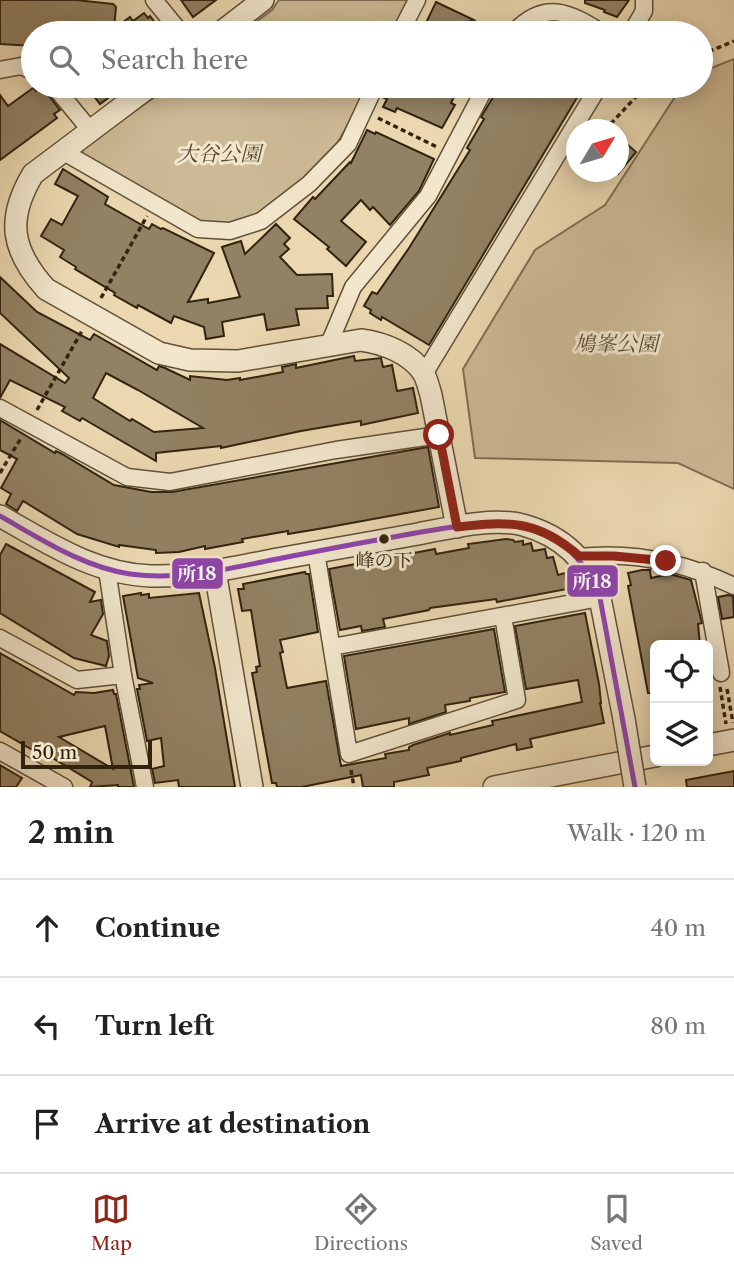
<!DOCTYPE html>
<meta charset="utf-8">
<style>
:root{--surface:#fff;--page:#f2f2f2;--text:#222;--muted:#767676;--line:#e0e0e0;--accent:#8f2418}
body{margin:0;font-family:"Libre Caslon Text","Noto Serif JP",serif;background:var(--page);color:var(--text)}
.controls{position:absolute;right:21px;bottom:21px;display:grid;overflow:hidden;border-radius:10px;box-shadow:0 4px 18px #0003}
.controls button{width:63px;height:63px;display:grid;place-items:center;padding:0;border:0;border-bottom:2px solid var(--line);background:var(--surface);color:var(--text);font:35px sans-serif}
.compass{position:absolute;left:566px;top:119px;width:63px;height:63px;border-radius:50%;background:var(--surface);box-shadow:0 4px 18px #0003;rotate:52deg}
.scale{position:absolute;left:21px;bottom:18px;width:131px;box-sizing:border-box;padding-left:7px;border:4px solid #32230f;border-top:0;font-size:19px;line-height:24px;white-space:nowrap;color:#32230f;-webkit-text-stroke:5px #f2e6cc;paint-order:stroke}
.stop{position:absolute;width:21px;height:21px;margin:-16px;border:5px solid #8f2418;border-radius:50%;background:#fff}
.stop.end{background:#8f2418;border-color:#fff;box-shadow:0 2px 7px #0008}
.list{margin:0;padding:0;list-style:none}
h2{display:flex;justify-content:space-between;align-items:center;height:91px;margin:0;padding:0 28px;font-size:30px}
h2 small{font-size:23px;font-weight:400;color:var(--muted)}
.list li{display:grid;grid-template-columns:46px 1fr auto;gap:21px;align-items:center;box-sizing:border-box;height:98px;padding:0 28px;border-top:2px solid var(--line)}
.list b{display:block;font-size:26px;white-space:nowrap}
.list em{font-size:23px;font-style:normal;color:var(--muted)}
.icon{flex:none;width:38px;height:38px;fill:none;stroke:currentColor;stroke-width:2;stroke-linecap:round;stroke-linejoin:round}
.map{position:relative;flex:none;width:734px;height:787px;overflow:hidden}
.search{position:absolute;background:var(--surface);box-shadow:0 4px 18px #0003;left:21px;right:21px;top:21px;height:77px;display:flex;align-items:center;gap:18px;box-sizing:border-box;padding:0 24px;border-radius:38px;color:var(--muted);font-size:26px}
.sheet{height:385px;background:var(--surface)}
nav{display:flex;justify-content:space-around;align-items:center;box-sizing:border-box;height:98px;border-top:2px solid var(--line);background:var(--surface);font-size:19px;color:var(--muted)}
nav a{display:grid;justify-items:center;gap:4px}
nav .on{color:var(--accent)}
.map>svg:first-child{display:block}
</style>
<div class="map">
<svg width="734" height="787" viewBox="0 0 734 787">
<rect width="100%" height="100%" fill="#ebd8b1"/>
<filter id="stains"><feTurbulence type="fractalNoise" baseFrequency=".00286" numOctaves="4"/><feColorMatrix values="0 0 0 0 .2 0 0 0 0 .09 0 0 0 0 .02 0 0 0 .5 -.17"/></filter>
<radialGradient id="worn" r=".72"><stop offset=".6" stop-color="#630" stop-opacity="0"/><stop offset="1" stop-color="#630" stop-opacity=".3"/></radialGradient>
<!-- green -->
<g fill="#ccb995" stroke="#7f6e52" stroke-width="2">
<polygon points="279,0 410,0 393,33 241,33 272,10"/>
<polygon points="734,59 734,489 678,463 475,458 463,369 535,250 605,205 682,86 701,86 701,72"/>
<path d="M 170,86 L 367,86 C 351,118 336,153 309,178 C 301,185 291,191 283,197 C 253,219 235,228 198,221 L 83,157 L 82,149 Z"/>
</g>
<!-- building -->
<g fill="#928163" stroke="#32230f" stroke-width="2" fill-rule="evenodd">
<polygon points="0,0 76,0 113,4 116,7 114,29 130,17 133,21 144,13 148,18 150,16 163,33 33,33 33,46 0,44"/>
<polygon points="181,0 216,0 193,17"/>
<polygon points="585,0 629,0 617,17 604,12 605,10 585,3"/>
<polygon points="436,2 474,20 463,23 487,33 442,33 425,25"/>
<polygon points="86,86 105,86 112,95 100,104"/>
<polygon points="385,86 459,86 451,103 455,105 442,128 397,108 395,112 383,107 387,99 382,97"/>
<polygon points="500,86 584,86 429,345 382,317 381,320 370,313 371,310 364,306 372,292 377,294 409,248 470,150 467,148 484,119 481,117"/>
<polygon points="42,87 60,110 54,114 57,118 0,160 0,95 8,106 33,88 36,91"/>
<polygon points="367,130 375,134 376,132 434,159 419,191 390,225 373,207 370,210 361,200 341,221 366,242 346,266 327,249 329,247 294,219 313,197 315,199 350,162 351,163"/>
<polygon points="619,137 636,152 619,173"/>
<polygon points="63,169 108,197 105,204 149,229 152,224 161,229 163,228 214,253 188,302 208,299 208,303 240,297 222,247 241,241 245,254 276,224 290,238 284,244 289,249 280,257 297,275 332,274 333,296 327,296 328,308 296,309 299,325 267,330 264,314 222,322 224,336 206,339 204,327 174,316 171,323 138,305 137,308 114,295 115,293 75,269 76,267 60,257 64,250 41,236 51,219 62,225 78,196 55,184"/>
<path d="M 0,277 L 37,312 L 90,340 L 94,334 L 157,370 L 159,366 L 165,368 L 190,380 L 190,376 L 227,380 L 240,378 L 240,380 L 283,372 L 282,367 L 296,364 L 296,368 L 354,356 L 355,361 L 381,358 L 383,367 L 392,365 L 397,391 L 413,388 L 418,413 L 361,425 L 361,421 L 354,422 L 301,431 L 221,448 L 221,446 L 156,453 L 156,461 L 82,418 L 80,421 L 62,411 L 65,407 L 10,380 L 0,398 L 0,344 L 65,383 L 69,378 L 0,313 ZM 106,373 L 138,390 L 203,428 L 154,432 L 132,419 L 130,421 L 93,398 Z"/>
<polygon points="0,420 55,453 56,451 62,454 114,485 151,492 172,492 428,447 439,507 324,528 288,534 288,531 242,539 243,542 205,549 205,546 179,552 156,553 156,550 119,545 119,547 77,534 23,501 17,511 6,504 11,494 1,488 17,459 0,450"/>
<polygon points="506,539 513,540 515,542 523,541 523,545 531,543 533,551 545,549 547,558 553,557 558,575 565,573 567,589 497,602 496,599 430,608 429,610 383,619 385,627 362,631 361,626 340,630 329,569 435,549 436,554 469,548 468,544"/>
<polygon points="6,544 95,592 90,602 101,600 103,614 91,635 107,641 109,656 106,666 74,658 0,613 0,555"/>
<polygon points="642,570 650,570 651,578 670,574 691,580 702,623 698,624 700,645 655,645 655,693 648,693 628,586 631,585 628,573"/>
<polygon points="305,572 306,574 309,574 318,632 280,640 283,652 280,653 287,688 326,681 341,766 386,758 385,754 409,750 409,747 413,745 450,733 450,735 493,725 492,721 582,702 578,680 526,689 515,626 585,613 599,684 601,703 600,703 604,723 530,739 532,747 517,750 516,744 461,758 461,761 427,768 429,775 394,782 394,787 363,787 361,775 302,787 277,787 276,783 272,783 252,673 257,672 256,667 260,666 251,610 242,611 238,589 244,589 243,584"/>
<polygon points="141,593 141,595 149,594 149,598 199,593 215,668 235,787 179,787 178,780 155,783 152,769 164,766 161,738 147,741 137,689 140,689 139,685 153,683 138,678 123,596"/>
<polygon points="728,595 733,596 734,617 722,619 718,597"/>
<polygon points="494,629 505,692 470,698 470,701 445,705 446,712 409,724 409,718 356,729 344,656"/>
<path d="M 0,653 L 74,695 L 76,692 L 94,693 L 113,690 L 114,694 L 116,694 L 134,787 L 118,787 L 118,785 L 90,787 L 92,782 L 38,749 L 36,752 L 0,731 ZM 105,726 L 113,769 L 59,737 Z"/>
<polygon points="0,765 22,778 16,787 0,787"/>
<polygon points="734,771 734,787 687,787 686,780"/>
</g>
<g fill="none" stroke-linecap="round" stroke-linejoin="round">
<defs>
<g id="minor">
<polyline points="154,0 181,33"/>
<polyline points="400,33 417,0"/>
<path d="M 513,33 C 544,0 568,11 602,33"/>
<polyline points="631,33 644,11 644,0"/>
<polyline points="0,70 21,66 33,71"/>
<polyline points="54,86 90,130"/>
<polyline points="62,151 198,229 230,231 261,221 309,184 348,144 375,86"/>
<polyline points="329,344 353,287 428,196 486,86"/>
<polyline points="424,374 599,86"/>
<polyline points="0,408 127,477 170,482 336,450 439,435"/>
<polyline points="316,552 349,754 517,700 503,616"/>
<path d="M 579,557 C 633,551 686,563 734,586"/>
<polyline points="107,570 123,675 145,787"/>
<polyline points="703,571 721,673"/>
<polyline points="0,638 77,680 123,675"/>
<polyline points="332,647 600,598"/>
<polyline points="0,751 64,787"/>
</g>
<g id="tertiary">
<polyline points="220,33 263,0"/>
<path d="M 150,86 L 33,174 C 6,219 11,250 46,289 L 159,353 L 190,360 L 238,361 L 361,340 C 383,343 411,353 424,374 C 427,380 429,388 431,395 L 457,527"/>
<path d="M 0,516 C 48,543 94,574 151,576 C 191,577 233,568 272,560 C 321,551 369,543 418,534 C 448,528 494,517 523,525 C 563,536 588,560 600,598 L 624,719"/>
<polyline points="215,571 252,787"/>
<polyline points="708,745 734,740"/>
<polyline points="494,787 655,756"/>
</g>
</defs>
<!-- minor casing -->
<use href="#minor" stroke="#605038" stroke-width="19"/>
<!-- tertiary casing -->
<use href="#tertiary" stroke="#605038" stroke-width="24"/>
<!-- path -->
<g stroke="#32230f" stroke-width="3.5" stroke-dasharray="5 3.5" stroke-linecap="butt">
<polyline points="701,55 734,41"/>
<polyline points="378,118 437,147"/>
<polyline points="605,130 646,86"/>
<polyline points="101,298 147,216"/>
<polyline points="37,410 83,329"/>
<polyline points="0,473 21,438"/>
<polyline points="720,687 726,724"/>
<polyline points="727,689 733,723"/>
<polyline points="351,770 354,787"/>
</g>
<!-- minor -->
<use href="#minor" stroke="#f2e6cc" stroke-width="16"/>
<!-- tertiary -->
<use href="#tertiary" stroke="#f2e6cc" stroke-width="21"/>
<defs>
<polyline id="tertiary-bridge" points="624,719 635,787"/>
</defs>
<!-- tertiary-bridge casing -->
<use href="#tertiary-bridge" stroke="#605038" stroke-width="24" stroke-linecap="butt"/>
<!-- tertiary-bridge -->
<use href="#tertiary-bridge" stroke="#f2e6cc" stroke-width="21"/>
<defs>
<path id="bus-1" d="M 0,516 C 41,539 83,567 130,574 C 178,581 226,569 272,560 C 338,547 405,534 471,524 C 533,518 577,538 600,598 L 635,787"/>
</defs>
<!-- bus-1 casing -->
<use href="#bus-1" stroke="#f2e6cc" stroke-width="10"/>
<!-- bus-1 -->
<use href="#bus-1" stroke="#8e44ad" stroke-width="5"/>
</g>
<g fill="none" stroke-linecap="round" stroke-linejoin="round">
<!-- route -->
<path stroke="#8f2418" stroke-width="9" d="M 439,435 L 457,527 C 509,521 538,520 579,556 L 614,556 L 666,561"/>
</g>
<!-- markers -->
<circle fill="#32230f" stroke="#f2e6cc" stroke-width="2.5" cx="384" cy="539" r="6"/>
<g text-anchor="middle" stroke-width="6" stroke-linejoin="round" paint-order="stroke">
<!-- bus labels -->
<g font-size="19" fill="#32230f" stroke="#f2e6cc">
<text x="384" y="567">峰の下</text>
</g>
<!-- park labels -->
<g font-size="21" font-style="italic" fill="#584830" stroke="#f2e6cc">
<text x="219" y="161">大谷公園</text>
<text x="616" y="351">鳩峯公園</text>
</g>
</g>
<g stroke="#f2e6cc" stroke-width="2.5">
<rect x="171" y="557" width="53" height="33" rx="7" fill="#8e44ad"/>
<rect x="566" y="564" width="53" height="34" rx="7" fill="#8e44ad"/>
</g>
<g font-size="19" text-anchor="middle" font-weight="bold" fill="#fff">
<text x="197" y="580">所18</text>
<text x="592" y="588">所18</text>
</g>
<rect width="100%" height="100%" filter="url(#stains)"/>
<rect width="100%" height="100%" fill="url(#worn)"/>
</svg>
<div class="controls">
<button><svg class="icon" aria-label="locate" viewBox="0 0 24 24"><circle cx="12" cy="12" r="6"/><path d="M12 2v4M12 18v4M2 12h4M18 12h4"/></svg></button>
<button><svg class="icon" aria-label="layers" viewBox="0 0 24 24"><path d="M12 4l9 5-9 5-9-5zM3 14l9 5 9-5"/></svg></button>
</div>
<svg class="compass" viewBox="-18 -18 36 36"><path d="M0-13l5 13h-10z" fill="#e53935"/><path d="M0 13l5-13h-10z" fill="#767676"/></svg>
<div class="scale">50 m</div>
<div class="stop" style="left:439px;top:435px"></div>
<div class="stop end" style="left:666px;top:561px"></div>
<div class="search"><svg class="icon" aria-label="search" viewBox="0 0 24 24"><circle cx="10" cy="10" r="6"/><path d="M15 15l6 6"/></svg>Search here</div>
</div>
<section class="sheet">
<h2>2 min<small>Walk · 120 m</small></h2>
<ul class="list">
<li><svg class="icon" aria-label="ahead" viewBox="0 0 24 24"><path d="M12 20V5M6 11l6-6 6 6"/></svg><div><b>Continue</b></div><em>40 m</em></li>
<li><svg class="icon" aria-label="left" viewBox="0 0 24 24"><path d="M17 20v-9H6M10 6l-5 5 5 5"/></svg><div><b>Turn left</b></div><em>80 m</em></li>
<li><svg class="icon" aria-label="arrive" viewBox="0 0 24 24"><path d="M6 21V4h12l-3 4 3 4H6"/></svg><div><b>Arrive at destination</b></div></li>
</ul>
</section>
<nav>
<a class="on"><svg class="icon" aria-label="map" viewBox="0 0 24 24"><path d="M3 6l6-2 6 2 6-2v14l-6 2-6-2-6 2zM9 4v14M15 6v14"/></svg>Map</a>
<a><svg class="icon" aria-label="directions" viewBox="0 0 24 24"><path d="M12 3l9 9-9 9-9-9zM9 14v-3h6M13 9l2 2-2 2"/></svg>Directions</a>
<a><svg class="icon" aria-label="saved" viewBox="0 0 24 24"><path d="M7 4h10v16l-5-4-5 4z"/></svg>Saved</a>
</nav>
